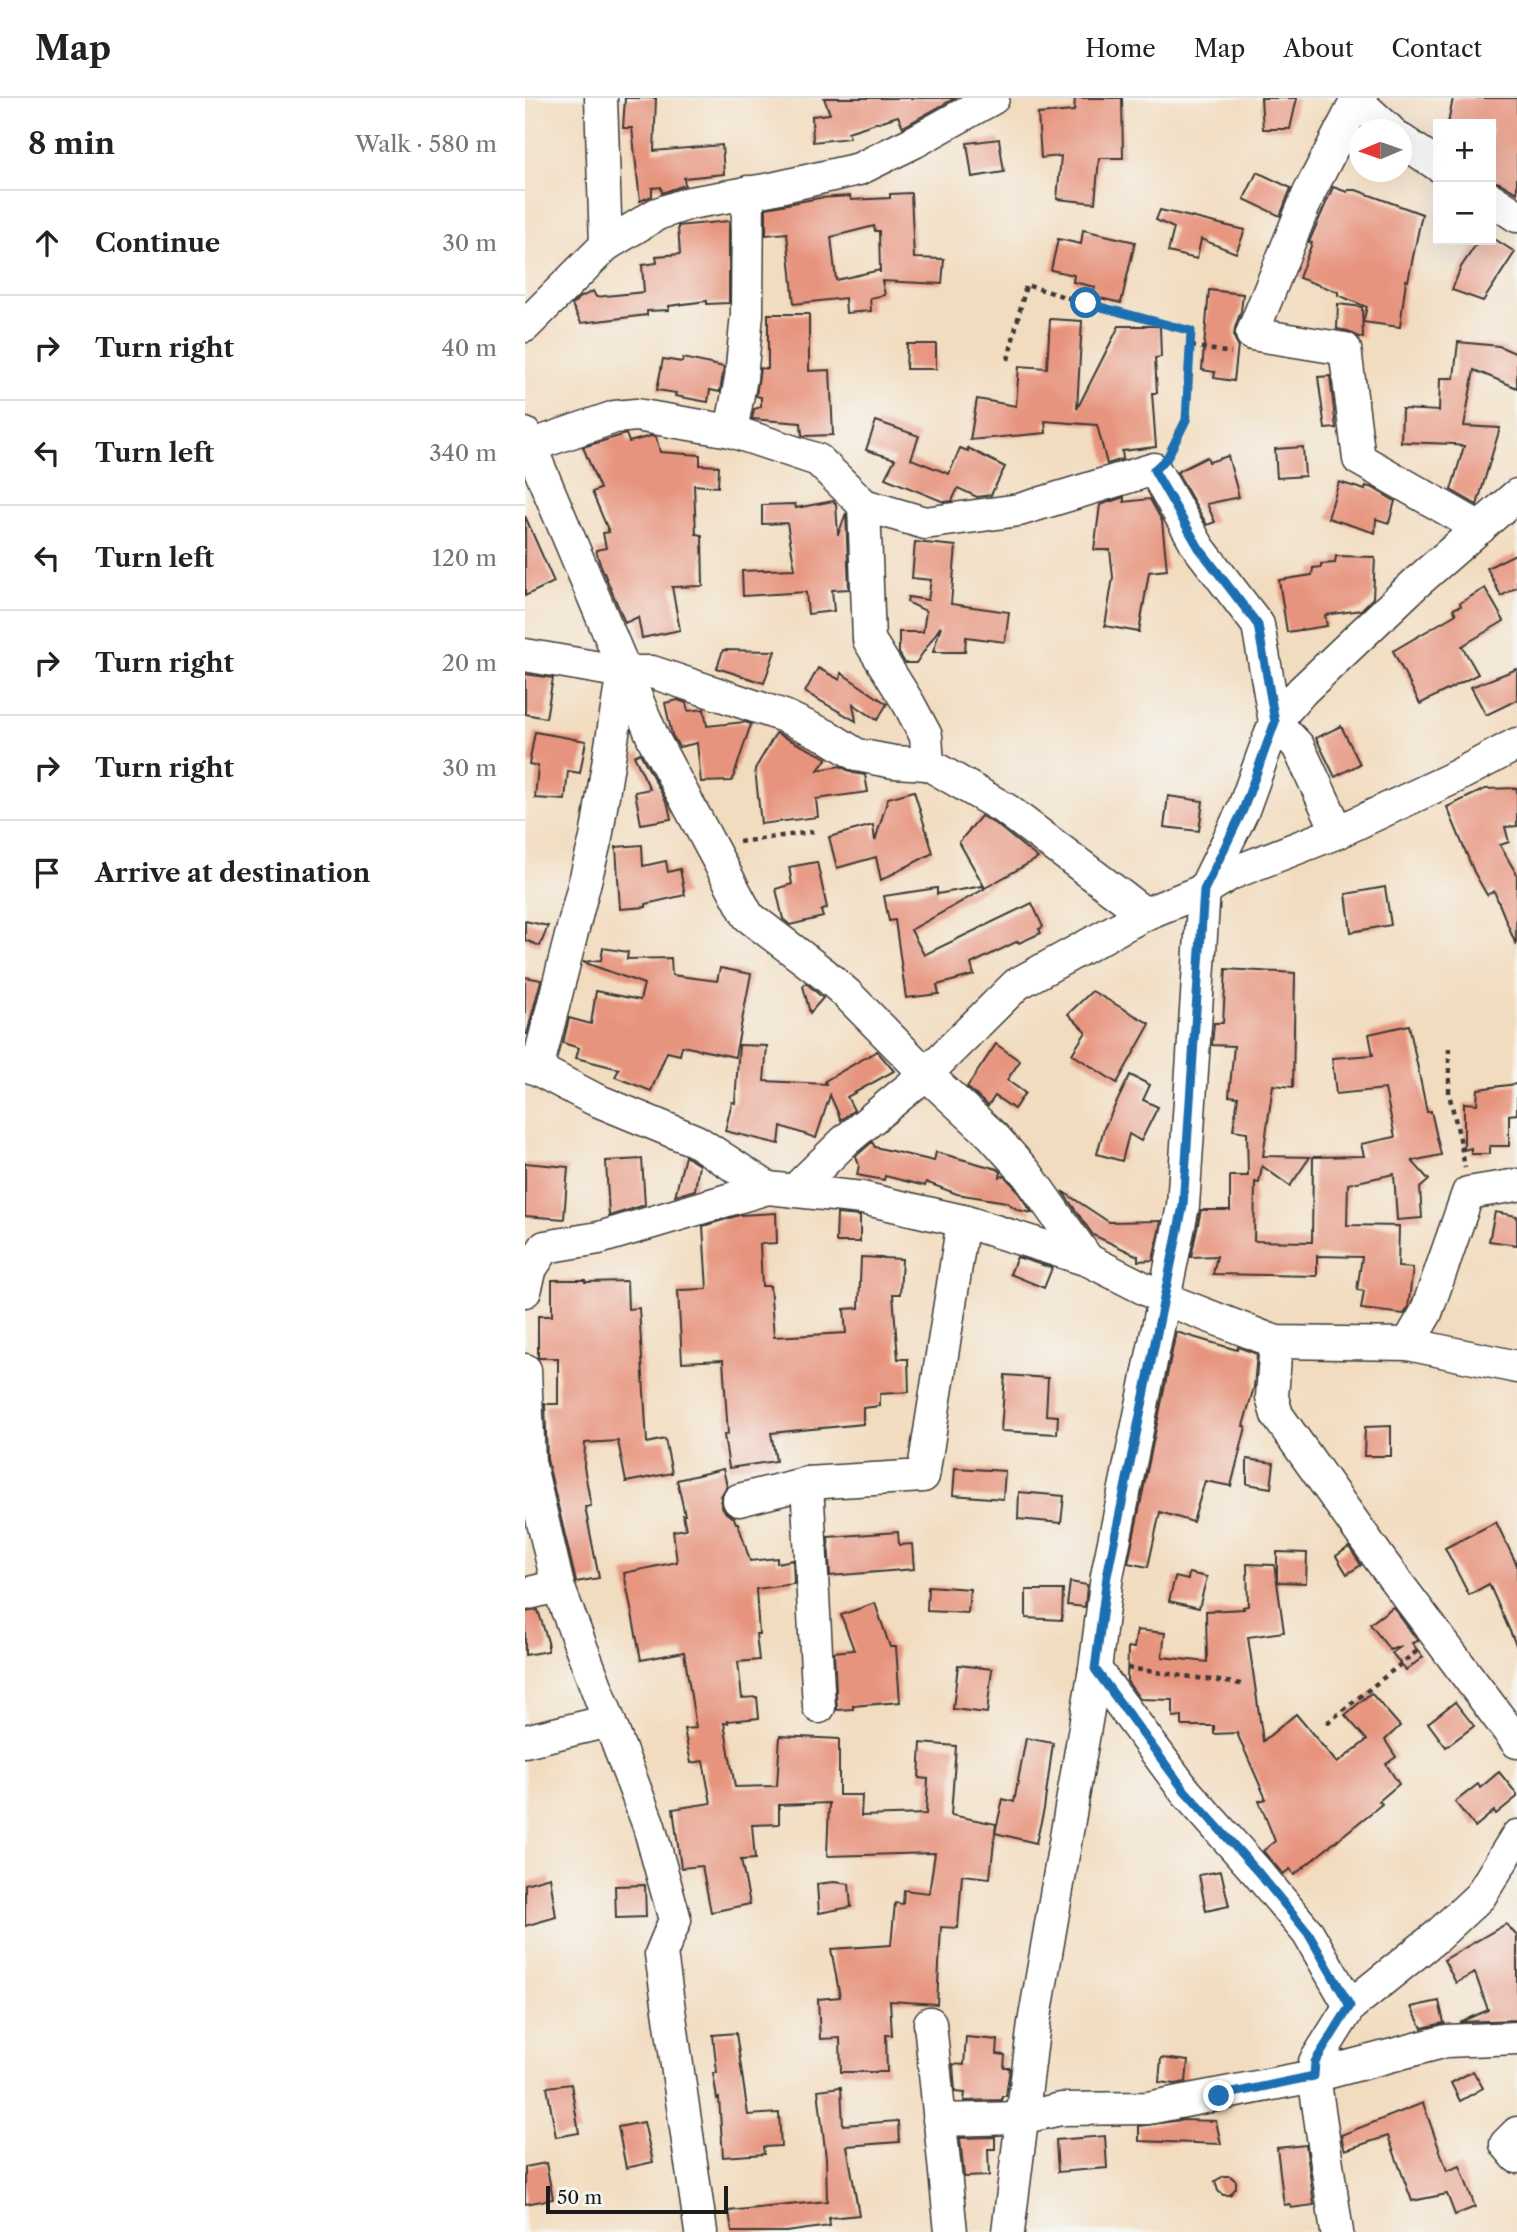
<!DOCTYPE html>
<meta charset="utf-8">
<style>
:root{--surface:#fff;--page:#f6f6f6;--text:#222;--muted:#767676;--line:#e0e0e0}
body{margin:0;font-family:"Libre Caslon Text",serif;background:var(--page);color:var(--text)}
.controls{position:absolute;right:21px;top:21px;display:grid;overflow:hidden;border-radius:0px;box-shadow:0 7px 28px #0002}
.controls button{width:63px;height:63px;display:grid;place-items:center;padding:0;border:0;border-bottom:2px solid var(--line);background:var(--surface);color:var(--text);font:35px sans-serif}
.compass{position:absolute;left:824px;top:21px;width:63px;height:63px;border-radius:50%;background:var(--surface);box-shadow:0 7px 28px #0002;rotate:268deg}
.scale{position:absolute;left:21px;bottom:18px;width:182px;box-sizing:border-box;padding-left:7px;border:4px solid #1c1c1c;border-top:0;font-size:19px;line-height:24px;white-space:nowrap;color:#1c1c1c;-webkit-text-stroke:5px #f6f6f2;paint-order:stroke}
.stop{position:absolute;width:21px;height:21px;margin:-16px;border:5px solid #1f6fb2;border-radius:50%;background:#fff}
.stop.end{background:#1f6fb2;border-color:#fff;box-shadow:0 2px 7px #0008}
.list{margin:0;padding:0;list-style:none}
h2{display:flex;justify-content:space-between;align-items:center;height:91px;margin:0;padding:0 28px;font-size:30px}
h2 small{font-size:23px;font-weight:400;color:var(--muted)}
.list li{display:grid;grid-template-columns:46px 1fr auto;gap:21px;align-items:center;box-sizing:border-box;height:105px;padding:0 28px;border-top:2px solid var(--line)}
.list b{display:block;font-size:26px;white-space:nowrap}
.list em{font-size:23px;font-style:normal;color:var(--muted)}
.icon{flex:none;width:38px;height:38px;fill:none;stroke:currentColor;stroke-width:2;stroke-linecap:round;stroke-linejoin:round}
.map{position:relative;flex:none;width:992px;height:2134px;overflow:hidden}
header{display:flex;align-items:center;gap:42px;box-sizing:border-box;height:98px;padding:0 35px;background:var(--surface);border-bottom:2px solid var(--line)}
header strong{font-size:33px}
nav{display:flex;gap:38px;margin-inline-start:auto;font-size:24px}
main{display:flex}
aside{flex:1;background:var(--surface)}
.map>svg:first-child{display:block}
</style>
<header>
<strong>Map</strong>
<nav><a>Home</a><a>Map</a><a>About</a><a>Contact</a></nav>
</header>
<main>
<aside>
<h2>8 min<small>Walk · 580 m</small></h2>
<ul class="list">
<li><svg class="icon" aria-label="ahead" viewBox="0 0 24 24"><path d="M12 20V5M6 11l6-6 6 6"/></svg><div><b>Continue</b></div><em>30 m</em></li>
<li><svg class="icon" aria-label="right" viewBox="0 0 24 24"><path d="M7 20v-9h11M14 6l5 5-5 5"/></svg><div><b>Turn right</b></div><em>40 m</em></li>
<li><svg class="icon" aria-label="left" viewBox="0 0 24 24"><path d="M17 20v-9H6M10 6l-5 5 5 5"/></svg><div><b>Turn left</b></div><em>340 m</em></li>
<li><svg class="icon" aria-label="left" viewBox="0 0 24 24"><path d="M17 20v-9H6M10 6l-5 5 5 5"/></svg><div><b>Turn left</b></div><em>120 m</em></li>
<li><svg class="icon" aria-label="right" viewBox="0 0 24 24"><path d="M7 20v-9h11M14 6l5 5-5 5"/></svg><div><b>Turn right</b></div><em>20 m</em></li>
<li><svg class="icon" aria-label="right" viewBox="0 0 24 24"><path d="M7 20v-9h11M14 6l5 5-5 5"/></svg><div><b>Turn right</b></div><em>30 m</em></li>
<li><svg class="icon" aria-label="arrive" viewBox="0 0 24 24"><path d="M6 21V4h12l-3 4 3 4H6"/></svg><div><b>Arrive at destination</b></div></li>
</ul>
</aside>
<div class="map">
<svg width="992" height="2134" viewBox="0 0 992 2134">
<rect width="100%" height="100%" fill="#f6f6f2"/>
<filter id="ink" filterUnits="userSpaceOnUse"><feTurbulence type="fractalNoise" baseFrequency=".0143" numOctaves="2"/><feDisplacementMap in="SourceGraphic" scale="14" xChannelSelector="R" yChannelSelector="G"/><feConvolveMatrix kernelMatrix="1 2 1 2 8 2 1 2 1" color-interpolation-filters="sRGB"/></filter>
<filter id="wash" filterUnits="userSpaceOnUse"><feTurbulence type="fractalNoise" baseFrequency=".00686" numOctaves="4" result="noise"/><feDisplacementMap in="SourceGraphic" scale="28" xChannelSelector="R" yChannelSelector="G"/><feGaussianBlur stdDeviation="1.57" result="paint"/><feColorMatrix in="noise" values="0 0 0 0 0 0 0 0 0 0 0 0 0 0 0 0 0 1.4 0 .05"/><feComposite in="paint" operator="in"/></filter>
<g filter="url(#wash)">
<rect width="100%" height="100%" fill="#f2dcbf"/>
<g id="blocks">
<!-- building -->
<g fill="#e7947e" fill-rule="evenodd">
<polygon points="100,0 131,0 129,53 197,47 199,76 159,80 160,87 137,95 136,89 127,90 127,98 115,103 107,30 98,30"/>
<polygon points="299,0 430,0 378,29 373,18 323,34 325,40 288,44 287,18 305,16"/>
<polygon points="550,0 597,0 598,60 574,60 570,105 532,101 536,58 516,60 513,16 549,13"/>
<polygon points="736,0 772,0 765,31 738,31"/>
<polygon points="928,0 992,0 992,95 975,85 966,83 966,26 923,26"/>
<polygon points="474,41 479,74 447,79 442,45"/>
<polygon points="732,74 766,90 755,118 719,101"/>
<polygon points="808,89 822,94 823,92 831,92 897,116 883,183 881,182 875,229 838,224 842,209 813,197 813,194 774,180 787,145 784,144"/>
<path d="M 386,95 L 389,160 L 419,161 L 417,186 L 357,183 L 360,197 L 345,200 L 346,213 L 321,215 L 320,200 L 269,206 L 262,135 L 241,137 L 241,110 L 294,100 L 325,98 L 326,102 L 365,100 L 365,96 ZM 349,128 L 350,133 L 354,133 L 355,175 L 355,172 L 311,182 L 306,139 Z"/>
<polygon points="635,112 653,116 720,132 711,155 676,141 672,161 643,154 649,130 631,122"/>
<polygon points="204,123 204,205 182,206 182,203 144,208 144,212 122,213 122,217 56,225 47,207 54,200 68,193 71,199 119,194 117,167 132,165 131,158 155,156 153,128"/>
<polygon points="558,132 610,144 596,205 567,198 570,189 548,184 549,177 526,172 533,141 556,146"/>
<polygon points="954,142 971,142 990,154 958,203 927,192 936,169"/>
<polygon points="684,192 718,196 716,213 710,230 709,239 713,247 709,283 689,280 690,274 677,272"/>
<polygon points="813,206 837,209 838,240 834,239 823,233 812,231"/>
<polygon points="243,216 284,216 284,273 305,272 308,337 280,338 277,337 276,325 227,321 229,311 236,309 236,299 231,298 235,270 243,271"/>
<polygon points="525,221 557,223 552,311 594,228 635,228 636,259 630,260 632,295 627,295 631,349 597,353 598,361 582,366 572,327 520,323 521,335 445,342 452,301 491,308 494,268 522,270"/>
<polygon points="933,244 974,248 992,256 992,290 949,272 939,328 975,330 952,407 926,392 939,348 929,347 929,346 876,344 877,311 914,313 915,280 929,280"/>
<polygon points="382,246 411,246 411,271 381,271"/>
<polygon points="158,260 199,269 195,294 185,292 183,304 150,298 151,295 132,292 138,261 157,264"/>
<polygon points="805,278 811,330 800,331 793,279"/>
<polygon points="351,323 394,338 386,361 424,376 435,350 443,353 443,350 480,369 466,397 452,399 433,390 427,403 419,404 360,380 370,361 341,352"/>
<polygon points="101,336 104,344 126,338 131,339 135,354 175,357 175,367 194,368 193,389 169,387 171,436 177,437 178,488 147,489 155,532 117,540 113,519 100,525 74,463 71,452 81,450 78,435 84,434 67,394 75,391 58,349"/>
<polygon points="778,349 780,378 752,380 750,351"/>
<polygon points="703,358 714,399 682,406 690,424 682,427 652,374 682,359 684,364"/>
<polygon points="814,384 840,392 841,388 848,390 870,403 864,425 851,421 850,435 803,420"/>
<polygon points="599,399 599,404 625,401 637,423 642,472 624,474 614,534 580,528 588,479 585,452 569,452 575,407"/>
<polygon points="308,403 311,406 313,437 321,415 324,491 307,492 309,513 283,516 281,494 218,498 217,473 270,471 262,425 237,426 237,407 270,406 271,410"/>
<polygon points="0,418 29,484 0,498"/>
<polygon points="390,444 431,448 426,506 484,514 480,544 441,539 440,554 408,554 416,528 391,565 380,565 374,555 374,534 398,534 401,513 382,504 383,499 403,502 406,482 387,480"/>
<polygon points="992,455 992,489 976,498 962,470"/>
<polygon points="811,458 850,459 848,500 836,512 800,517 802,528 762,534 754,482 787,477 788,470 796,469 796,466 810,465"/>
<polygon points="960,490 979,523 937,548 953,576 895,606 868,553 931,516 928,511 936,508 935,505"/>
<polygon points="198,552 250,553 239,585 192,570"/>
<polygon points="293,570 315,582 316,575 362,606 352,622 328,606 331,623 280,594"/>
<polygon points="992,571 992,602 961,617 946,589"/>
<polygon points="0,576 28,580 21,620 0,616"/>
<polygon points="153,602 161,605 163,613 179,611 182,628 220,624 226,626 207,683 176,684 172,645 154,649 147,637 140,605"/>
<polygon points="816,628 835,666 810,679 791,640"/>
<polygon points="10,634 61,643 55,675 43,673 40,702 10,700 13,668 4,666"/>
<polygon points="251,635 302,660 293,672 315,668 328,675 340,677 343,694 291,701 293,719 236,726 230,671"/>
<polygon points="115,655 143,707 146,721 116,726 110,694 125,691 109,658"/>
<polygon points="992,690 992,728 980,729 984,744 975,747 992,777 991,847 969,793 962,797 949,774 922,709 960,691"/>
<polygon points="389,693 408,755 356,782 351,759 312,770 304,739 348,727 350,743 363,700"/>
<polygon points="643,698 678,703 674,733 639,729"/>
<polygon points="456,718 472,727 513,760 460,790 434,744"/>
<polygon points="117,747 118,768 141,763 143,774 155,771 160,797 121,806 121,809 95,811 91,749"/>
<polygon points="292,764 302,810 296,813 298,819 265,827 258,821 251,791 267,786 264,769"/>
<polygon points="458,788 459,791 386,832 399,857 507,805 518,829 514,831 516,835 494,845 493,843 446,866 449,877 412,887 414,896 381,900 370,822 364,823 359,798 412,790 412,796"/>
<polygon points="860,789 866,827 826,834 821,796"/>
<polygon points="0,823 23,828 15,848 0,842"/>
<polygon points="78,850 103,854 102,861 146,860 147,877 192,883 195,870 226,876 210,959 157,948 155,957 142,954 126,993 90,979 94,971 51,960 54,950 38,945 44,920 66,926 71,893 115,902 119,886 58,864 76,862"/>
<polygon points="701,871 770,875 768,989 748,987 738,1058 785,1059 765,1088 737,1068 734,1085 730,1084 729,1143 787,1144 788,1059 839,1058 836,1046 870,1039 860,991 811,996 807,960 848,957 844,936 884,927 902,1014 906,1013 916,1057 887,1063 904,1082 895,1090 897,1120 872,1122 869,1076 823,1086 822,1127 874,1128 873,1169 888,1170 883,1210 879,1216 836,1211 839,1193 832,1192 837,1159 792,1158 792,1178 688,1176 692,1158 666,1159 676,1112 705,1112 705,1078 723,1078 722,1034 708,1032 713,999 704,998 709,948 687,947 689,925 698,925"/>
<polygon points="0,879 16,882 2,936 0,936"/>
<polygon points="281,885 298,900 285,915 278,888"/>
<polygon points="567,893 625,926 592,985 547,956 561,934 543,916"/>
<polygon points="471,946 495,963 482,982 500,995 489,1011 470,998 463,1008 442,989"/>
<polygon points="214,947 242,948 239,983 301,986 300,983 352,953 369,973 322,999 329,1012 316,1022 305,997 291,1040 256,1028 254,1046 200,1033 207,1004 210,1005"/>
<polygon points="605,977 625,987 618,1002 633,1009 616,1043 604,1036 597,1063 572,1056 579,1030"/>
<polygon points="992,986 992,1016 984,1017 984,1048 965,1048 965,1056 946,1056 946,1050 939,1052 939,1005 952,1006 953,991"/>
<polygon points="347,1044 350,1049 409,1063 411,1054 472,1071 476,1074 475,1079 479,1078 488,1087 507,1115 493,1112 481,1104 432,1096 401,1084 400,1088 360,1078 359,1082 332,1077 334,1067 331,1058"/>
<polygon points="160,1058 174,1067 170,1092 150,1098"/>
<polygon points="117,1061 120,1107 84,1118 81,1063"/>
<polygon points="0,1065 43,1069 39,1121 0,1118"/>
<polygon points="537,1093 584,1124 636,1123 628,1162 613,1163 613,1158 568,1137"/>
<polygon points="970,1114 992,1118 992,1147 964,1143"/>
<polygon points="251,1115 252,1145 235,1146 237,1188 245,1188 249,1239 321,1235 319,1211 334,1210 336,1159 377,1161 375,1196 368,1196 373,1261 383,1261 384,1294 355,1296 355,1308 338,1310 338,1326 246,1335 251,1363 204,1370 199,1337 203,1336 198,1262 157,1264 153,1192 182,1191 178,1128 215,1117"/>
<polygon points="312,1116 335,1118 335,1144 311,1144"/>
<polygon points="492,1159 527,1170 519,1190 485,1176"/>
<polygon points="27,1182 60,1182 60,1184 102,1183 103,1211 114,1210 122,1345 140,1341 147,1375 101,1384 93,1343 60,1345 59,1369 66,1408 60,1409 74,1480 51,1484 22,1361 20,1306 33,1306 33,1260 13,1260 13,1218 27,1218"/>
<polygon points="651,1234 712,1252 713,1249 732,1256 729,1289 718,1328 721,1329 706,1388 680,1383 668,1424 635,1414 623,1469 603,1465"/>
<polygon points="480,1277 523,1280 521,1317 533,1318 532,1336 476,1333"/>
<polygon points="866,1328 866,1358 839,1358 840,1329"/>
<polygon points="722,1361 749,1365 746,1390 722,1386"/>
<polygon points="430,1370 480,1373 478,1401 428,1397"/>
<polygon points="198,1371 202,1388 196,1398 196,1407 201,1415 209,1420 211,1425 213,1425 225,1463 252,1460 252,1465 268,1462 269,1486 231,1491 234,1536 231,1536 234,1562 213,1564 217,1600 232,1599 234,1620 202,1623 203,1625 199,1625 210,1689 252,1688 255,1638 314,1641 314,1697 337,1697 336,1718 401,1716 403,1681 394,1680 396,1645 431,1648 426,1717 471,1726 465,1780 437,1777 433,1830 416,1829 412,1906 365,1903 367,1937 361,1937 362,1974 316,1974 315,1940 295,1941 293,1901 315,1899 306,1851 366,1847 370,1805 378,1806 379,1792 404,1795 410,1755 302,1758 304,1705 254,1707 254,1726 227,1727 230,1761 216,1762 225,1806 186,1814 177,1768 156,1770 148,1711 186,1705 178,1663 166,1665 159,1631 171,1630 159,1554 116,1562 99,1475 152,1464 148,1433 161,1431 158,1417 160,1417 152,1382"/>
<polygon points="494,1394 539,1398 536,1425 493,1421"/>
<polygon points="971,1424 992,1467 992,1549 964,1486 944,1497 920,1450"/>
<polygon points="373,1434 374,1447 387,1446 389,1471 305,1478 303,1439"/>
<polygon points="824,1449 836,1467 822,1476 811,1458"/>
<polygon points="752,1454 782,1455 781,1485 752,1484 759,1534 723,1539 738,1643 771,1616 812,1665 842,1642 820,1617 846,1595 875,1628 860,1642 871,1659 861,1666 874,1686 854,1703 857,1706 769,1777 765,1771 758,1776 738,1753 750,1743 734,1703 741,1701 712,1635 689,1636 689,1628 657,1628 657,1618 648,1619 648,1602 615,1601 602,1583 603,1549 609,1550 612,1532 640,1535 637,1559 682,1564 681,1513 719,1511 718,1509 723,1508 722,1466 749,1467 752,1483"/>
<polygon points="664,1475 682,1479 674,1510 644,1503 650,1479 663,1482"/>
<polygon points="545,1484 562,1487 560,1509 542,1507"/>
<polygon points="403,1488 445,1491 443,1515 402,1513"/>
<polygon points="501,1492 538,1492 537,1522 501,1520"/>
<polygon points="350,1505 365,1549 371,1549 375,1604 328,1608 328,1611 312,1612 309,1554 329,1552 316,1517"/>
<polygon points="868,1509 893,1543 887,1545 898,1559 881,1572 867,1555 877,1548 865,1552 845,1526"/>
<polygon points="13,1512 23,1544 23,1553 0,1557 0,1514"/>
<polygon points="433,1567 467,1571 462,1615 428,1611"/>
<polygon points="930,1604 949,1628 921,1649 903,1625"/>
<polygon points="501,1640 528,1645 519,1711 511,1745 470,1735 478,1701 489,1704"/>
<polygon points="974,1674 992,1696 992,1699 971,1716 969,1713 950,1729 930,1704 953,1686 955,1690"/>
<polygon points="696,1773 704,1808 681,1813 674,1777"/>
<polygon points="25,1779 31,1819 0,1828 0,1786"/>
<polygon points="309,1784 324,1786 326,1809 294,1815 292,1786"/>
<polygon points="120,1787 121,1819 91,1820 90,1788"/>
<polygon points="981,1826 992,1838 992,1922 935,1924 963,1912 950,1875 931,1885 919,1862"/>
<polygon points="914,1903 919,1925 897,1930 886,1909"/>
<polygon points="211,1935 223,2017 254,2015 256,2048 238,2049 239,2056 198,2059 194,2000 192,2001 188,1975 192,1975 188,1937"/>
<polygon points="441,1939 473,1942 472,1956 480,1957 479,1970 485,1970 481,1998 477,1998 477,2002 439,2003 440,1995 430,1994 428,1966 439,1967"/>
<polygon points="636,1960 663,1963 661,1984 651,1986 634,1984"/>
<polygon points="948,1973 958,1990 935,2003 926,1985"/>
<polygon points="46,1986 54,2035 31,2039 22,1989"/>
<polygon points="316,1989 318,2027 373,2023 374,2044 322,2048 334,2117 304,2120 305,2128 261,2134 207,2134 204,2113 302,2103 301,2060 293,1992"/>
<polygon points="898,2005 922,2073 935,2068 950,2109 930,2117 922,2096 887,2103 863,2038 820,2052 818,2046 816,2037"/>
<polygon points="656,2022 691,2023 696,2046 614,2043 614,2028"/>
<polygon points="119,2024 128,2064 101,2070 93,2029"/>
<polygon points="580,2038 582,2070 533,2074 531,2042"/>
<polygon points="470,2039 470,2051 463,2051 464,2078 439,2079 435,2040"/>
<polygon points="781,2047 789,2107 766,2110 765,2106 759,2107 752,2050"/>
<polygon points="21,2065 28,2101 0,2106 0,2069"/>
<polygon points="699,2078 705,2078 711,2083 711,2090 705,2097 698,2097 693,2093 690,2083"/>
</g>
</g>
</g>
<g filter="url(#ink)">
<use href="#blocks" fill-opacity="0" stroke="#3c3934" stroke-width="2"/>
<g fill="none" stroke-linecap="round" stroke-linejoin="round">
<defs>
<g id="minor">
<polyline points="76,0 81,147"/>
<polyline points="833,0 784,95 727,236 820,251 834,361 955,430"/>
<polyline points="832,3 864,32"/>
<polyline points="876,42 913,67"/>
<polyline points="966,101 992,118"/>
<polyline points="0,228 81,147 132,116 165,105 246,91 334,71 389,44 468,0"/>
<polyline points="206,333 216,280 222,216 223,94"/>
<polyline points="0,336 129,642 223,818 299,876 322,896 401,976 468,1038 502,1076 563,1162"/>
<polyline points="5,348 90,319 111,317 206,333 293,362 339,407 400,425 494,412 629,371 674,450 733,527 750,624 773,648 813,734"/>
<polyline points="339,407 344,542 384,606 401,638 403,666 482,712 620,816"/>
<polyline points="0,557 98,574 127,574 259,618 302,638 332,657 369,664 403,666"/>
<polyline points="0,967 12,971 69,1001 171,1043 243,1090 337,1100 438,1123 563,1162 640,1201 751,1244 883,1246 992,1269"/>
<polyline points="12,971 71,740 98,574"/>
<polyline points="270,1092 320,1043 401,976 492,886 620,816 679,792 705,776 813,734 926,681 992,646"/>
<polyline points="0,1193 6,1170 20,1149 74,1140 243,1090"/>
<polyline points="751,1244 747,1299 752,1317 856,1463 992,1644"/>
<polyline points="883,1246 901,1215 943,1095 992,1087"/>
<polyline points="0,1272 4,1364 33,1488 124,1728 150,1822 136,1856 176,2134"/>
<polyline points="282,1385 294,1609"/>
<polyline points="214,1402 282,1385 398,1378 438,1123"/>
<polyline points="0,1496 33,1488"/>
<polyline points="570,1571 660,1693 733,1775 783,1835 825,1908"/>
<polyline points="0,1643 84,1623"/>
<polyline points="405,1925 426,2134"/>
<polyline points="414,2022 496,2020 536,2011 623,2010 789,1978 921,1943 992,1940"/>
<polyline points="992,2035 981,2046 992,2059"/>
<polyline points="483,2134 509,1925 570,1571 582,1478 658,1108 679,792 718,712 750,624 777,593 891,485 992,397"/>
<polyline points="812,2134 789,1978 790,1964 825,1908 911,1839 955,1798 992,1738"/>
</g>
</defs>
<!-- minor casing -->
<use href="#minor" stroke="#3c3934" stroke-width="35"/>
<!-- path -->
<g stroke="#3c3934" stroke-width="4.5" stroke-dasharray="5 5" stroke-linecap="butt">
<polyline points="666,248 706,255"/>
<polyline points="483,262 501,187 560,205 666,233 661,322 646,353"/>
<polyline points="214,744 293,733"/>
<polyline points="924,950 924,996 935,1041 940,1070"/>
<polyline points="602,1570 716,1586"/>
<polyline points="802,1625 892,1553"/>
</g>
<!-- minor -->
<use href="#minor" stroke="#fff" stroke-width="32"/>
</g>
</g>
<g fill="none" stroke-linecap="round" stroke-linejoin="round" filter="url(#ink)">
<!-- route -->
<polyline stroke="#1f6fb2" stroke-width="9" points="561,205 666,233 661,322 642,360 629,372 674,450 733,527 750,624 718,712 679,792 658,1108 582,1478 570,1571 660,1693 733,1774 783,1835 825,1908 790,1964 789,1978 694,1998"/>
</g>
</svg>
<div class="controls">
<button>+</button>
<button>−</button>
</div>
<svg class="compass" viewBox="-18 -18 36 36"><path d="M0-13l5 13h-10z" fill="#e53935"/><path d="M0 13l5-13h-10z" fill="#767676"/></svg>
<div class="scale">50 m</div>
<div class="stop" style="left:561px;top:205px"></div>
<div class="stop end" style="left:694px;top:1998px"></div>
</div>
</main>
